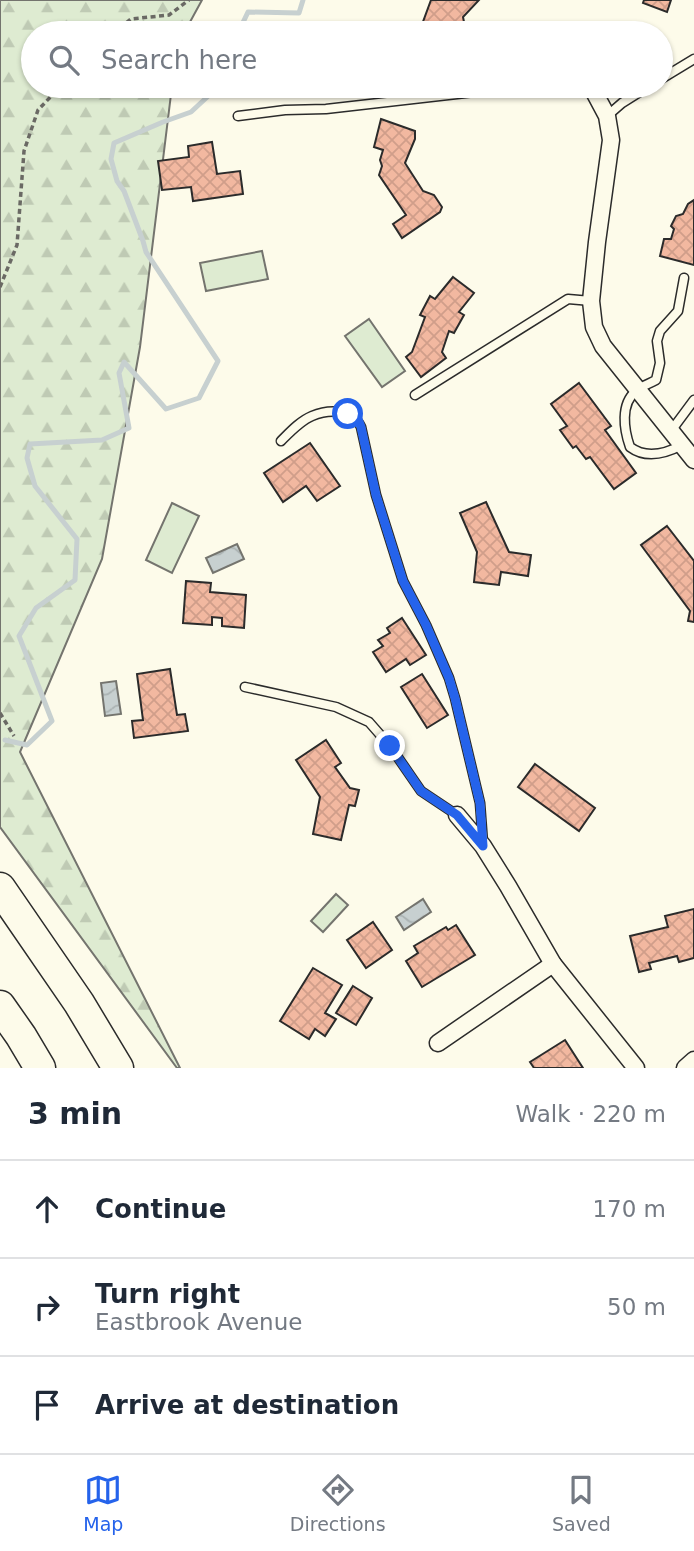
<!DOCTYPE html>
<meta charset="utf-8">
<style>
:root{--surface:#fff;--page:#f2f2f3;--text:#1f2937;--muted:#747a83;--line:#e0e1e3;--accent:#2563eb}
body{margin:0;font-family:"DejaVu Sans",sans-serif;background:var(--page);color:var(--text)}
.stop{position:absolute;width:21px;height:21px;margin:-16px;border:5px solid #2563eb;border-radius:50%;background:#fff}
.stop.end{background:#2563eb;border-color:#fff;box-shadow:0 2px 7px #0008}
.list{margin:0;padding:0;list-style:none}
h2{display:flex;justify-content:space-between;align-items:center;height:91px;margin:0;padding:0 28px;font-size:30px}
h2 small{font-size:23px;font-weight:400;color:var(--muted)}
.list li{display:grid;grid-template-columns:46px 1fr auto;gap:21px;align-items:center;box-sizing:border-box;height:98px;padding:0 28px;border-top:2px solid var(--line)}
.list b{display:block;font-size:26px;white-space:nowrap}
.list p{margin:0;font-size:23px;white-space:nowrap;color:var(--muted)}
.list em{font-size:23px;font-style:normal;color:var(--muted)}
.icon{flex:none;width:38px;height:38px;fill:none;stroke:currentColor;stroke-width:2;stroke-linecap:round;stroke-linejoin:round}
.map{position:relative;flex:none;width:694px;height:1068px;overflow:hidden}
.search{position:absolute;background:var(--surface);box-shadow:0 2px 5px #0004;left:21px;right:21px;top:21px;height:77px;display:flex;align-items:center;gap:18px;box-sizing:border-box;padding:0 24px;border-radius:38px;color:var(--muted);font-size:26px}
.sheet{height:385px;background:var(--surface)}
nav{display:flex;justify-content:space-around;align-items:center;box-sizing:border-box;height:98px;border-top:2px solid var(--line);background:var(--surface);font-size:19px;color:var(--muted)}
nav a{display:grid;justify-items:center;gap:4px}
nav .on{color:var(--accent)}
.map>svg:first-child{display:block}
</style>
<div class="map">
<svg width="694" height="1068" viewBox="0 0 694 1068">
<defs>
<pattern id="forest-firs" width="22" height="20" patternUnits="userSpaceOnUse" patternTransform="scale(1.75)"><rect width="22" height="20" fill="#deebd1"/><path d="M5 1l3.5 6h-7zM16 11l3.5 6h-7z" fill="#bfcab4"/></pattern>
<pattern id="water-waves" width="16" height="10" patternUnits="userSpaceOnUse" patternTransform="scale(1.75)"><rect width="16" height="10" fill="#c7d0d0"/><path d="M0 5q4-4 8 0t8 0" fill="none" stroke="#abb3b3"/></pattern>
<pattern id="building-cross-hatch" width="8" height="8" patternUnits="userSpaceOnUse" patternTransform="scale(1.75)"><rect width="8" height="8" fill="#f2b8a0"/><path d="M0 0l8 8M0 8l8-8" fill="none" stroke="#d09e8a"/></pattern>
</defs>
<rect width="100%" height="100%" fill="#fdfbea"/>
<!-- forest -->
<polygon fill="url(#forest-firs)" stroke="#74746e" stroke-width="2" points="0,0 202,0 184,33 33,33 33,86 172,86 140,347 102,559 20,752 180,1068 177,1068 0,827"/>
<!-- garden -->
<g fill="#deebd1" stroke="#74746e" stroke-width="2">
<polygon points="262,251 268,279 206,291 200,263"/>
<polygon points="369,319 405,371 382,387 345,336"/>
<polygon points="172,503 199,516 172,573 146,560"/>
<polygon points="336,894 348,905 323,932 311,921"/>
</g>
<!-- water -->
<g fill="url(#water-waves)" stroke="#74746e" stroke-width="2">
<polygon points="237,544 244,559 213,573 206,558"/>
<polygon points="116,681 121,714 105,716 101,683"/>
<polygon points="423,899 431,912 404,930 396,917"/>
</g>
<g fill="none" stroke-linecap="round" stroke-linejoin="round">
<!-- stream -->
<g stroke="#c7d0d0" stroke-width="5">
<polyline points="238,33 248,12 299,13 303,0"/>
<polyline points="5,740 27,745 52,721 19,636 36,608 75,580 77,539 35,486 27,458 30,444 102,440 129,428 119,373 124,362 166,409 199,398 218,361 146,252 143,241 124,191 117,181 111,159 114,143 163,122 191,112 219,86"/>
</g>
</g>
<!-- building -->
<g fill="url(#building-cross-hatch)" stroke="#2b2b2b" stroke-width="2">
<polygon points="431,0 479,0 463,17 464,22 460,33 429,33 420,30"/>
<polygon points="644,0 671,0 667,12 643,3"/>
<polygon points="381,119 415,131 415,139 405,163 423,191 434,195 442,207 440,212 402,238 393,224 406,215 379,175 382,166 380,160 383,150 374,147"/>
<polygon points="212,142 217,174 240,171 243,194 193,201 191,187 162,190 158,161 189,157 188,146"/>
<polygon points="694,200 694,265 660,256 664,239 671,239 674,229 671,226 676,216 683,214 688,204"/>
<polygon points="453,277 474,293 459,312 464,315 454,333 449,331 442,352 446,358 421,377 406,357 412,352 425,317 420,315 430,296 435,299"/>
<polygon points="579,383 611,426 605,430 636,473 614,489 590,457 586,459 576,446 573,448 560,430 567,426 551,404"/>
<polygon points="310,443 340,486 317,501 306,486 283,502 264,473"/>
<polygon points="486,502 509,552 531,555 528,576 501,572 499,585 474,582 477,552 460,513"/>
<polygon points="667,526 694,561 694,622 688,621 690,611 641,545"/>
<polygon points="186,581 211,583 210,592 246,595 244,628 222,626 222,618 212,617 212,625 183,623"/>
<polygon points="402,618 426,655 410,665 406,659 386,672 373,652 383,646 378,640 390,633 387,628"/>
<polygon points="170,669 177,715 185,714 188,731 134,738 132,721 143,720 137,674"/>
<polygon points="422,674 448,715 427,728 401,687"/>
<polygon points="326,740 341,763 335,767 350,788 359,790 355,806 349,805 341,840 313,834 320,797 296,760"/>
<polygon points="535,764 595,808 579,831 518,787"/>
<polygon points="694,909 694,958 679,962 677,956 649,963 651,969 639,972 630,936 668,927 665,916"/>
<polygon points="373,922 392,950 366,968 347,940"/>
<polygon points="456,925 475,955 422,987 406,961 418,953 414,946 446,927 448,930"/>
<polygon points="313,968 342,985 325,1013 336,1019 325,1036 315,1029 309,1039 280,1021"/>
<polygon points="353,986 372,998 356,1025 336,1013"/>
<polygon points="565,1040 583,1068 534,1068 530,1062"/>
</g>
<g fill="none" stroke-linecap="round" stroke-linejoin="round">
<defs>
<g id="service">
<polyline points="661,79 694,59"/>
<polyline points="238,116 285,110 326,109 527,86"/>
<polyline points="607,116 622,103 649,86"/>
<polyline points="415,395 568,299 591,301"/>
<polyline points="671,431 694,400"/>
<path d="M 281,441 C 290,432 300,421 312,416 C 329,409 353,409 361,427 L 376,495 L 403,581 L 426,625 L 449,678 L 455,698 L 480,803 L 483,843"/>
<path d="M 682,445 C 665,454 646,459 630,447 C 624,430 620,404 636,391 C 641,386 649,384 656,380 L 660,363 L 657,341 L 660,331 L 678,311 L 684,278"/>
<polyline points="245,687 336,707 369,722 390,746 421,791 457,815"/>
</g>
<g id="minor">
<polyline points="591,86 607,116 611,140 597,242 591,301 594,327 603,346 694,460"/>
<polyline points="457,815 483,846 508,886 553,964 636,1068"/>
<polyline points="438,1043 553,964"/>
<polyline points="685,1068 694,1060"/>
</g>
<g id="motorway">
<polyline points="0,888 79,1003 118,1068"/>
<polyline points="0,1006 21,1036 40,1068"/>
</g>
</defs>
<!-- service casing -->
<use href="#service" stroke="#2b2b2b" stroke-width="11"/>
<!-- minor casing -->
<use href="#minor" stroke="#2b2b2b" stroke-width="19"/>
<!-- motorway casing -->
<use href="#motorway" stroke="#2b2b2b" stroke-width="33"/>
<!-- path -->
<g stroke="#6a6964" stroke-width="3.5" stroke-dasharray="5 3.5" stroke-linecap="butt">
<polyline points="113,33 131,19 169,15 189,0"/>
<polyline points="0,287 17,245 24,151 38,110 61,86"/>
<polyline points="0,713 14,736"/>
</g>
<!-- service -->
<use href="#service" stroke="#fdfbea" stroke-width="8"/>
<!-- minor -->
<use href="#minor" stroke="#fdfbea" stroke-width="16"/>
<!-- motorway -->
<use href="#motorway" stroke="#fdfbea" stroke-width="30"/>
</g>
<g fill="none" stroke-linecap="round" stroke-linejoin="round">
<!-- route -->
<polyline stroke="#2563eb" stroke-width="9" points="348,414 358,419 361,427 376,495 403,581 426,625 449,678 455,698 480,803 483,846 457,815 421,791 390,746"/>
</g>
</svg>
<div class="stop" style="left:348px;top:414px"></div>
<div class="stop end" style="left:390px;top:746px"></div>
<div class="search"><svg class="icon" aria-label="search" viewBox="0 0 24 24"><circle cx="10" cy="10" r="6"/><path d="M15 15l6 6"/></svg>Search here</div>
</div>
<section class="sheet">
<h2>3 min<small>Walk · 220 m</small></h2>
<ul class="list">
<li><svg class="icon" aria-label="ahead" viewBox="0 0 24 24"><path d="M12 20V5M6 11l6-6 6 6"/></svg><div><b>Continue</b></div><em>170 m</em></li>
<li><svg class="icon" aria-label="right" viewBox="0 0 24 24"><path d="M7 20v-9h11M14 6l5 5-5 5"/></svg><div><b>Turn right</b><p>Eastbrook Avenue</p></div><em>50 m</em></li>
<li><svg class="icon" aria-label="arrive" viewBox="0 0 24 24"><path d="M6 21V4h12l-3 4 3 4H6"/></svg><div><b>Arrive at destination</b></div></li>
</ul>
</section>
<nav>
<a class="on"><svg class="icon" aria-label="map" viewBox="0 0 24 24"><path d="M3 6l6-2 6 2 6-2v14l-6 2-6-2-6 2zM9 4v14M15 6v14"/></svg>Map</a>
<a><svg class="icon" aria-label="directions" viewBox="0 0 24 24"><path d="M12 3l9 9-9 9-9-9zM9 14v-3h6M13 9l2 2-2 2"/></svg>Directions</a>
<a><svg class="icon" aria-label="saved" viewBox="0 0 24 24"><path d="M7 4h10v16l-5-4-5 4z"/></svg>Saved</a>
</nav>
